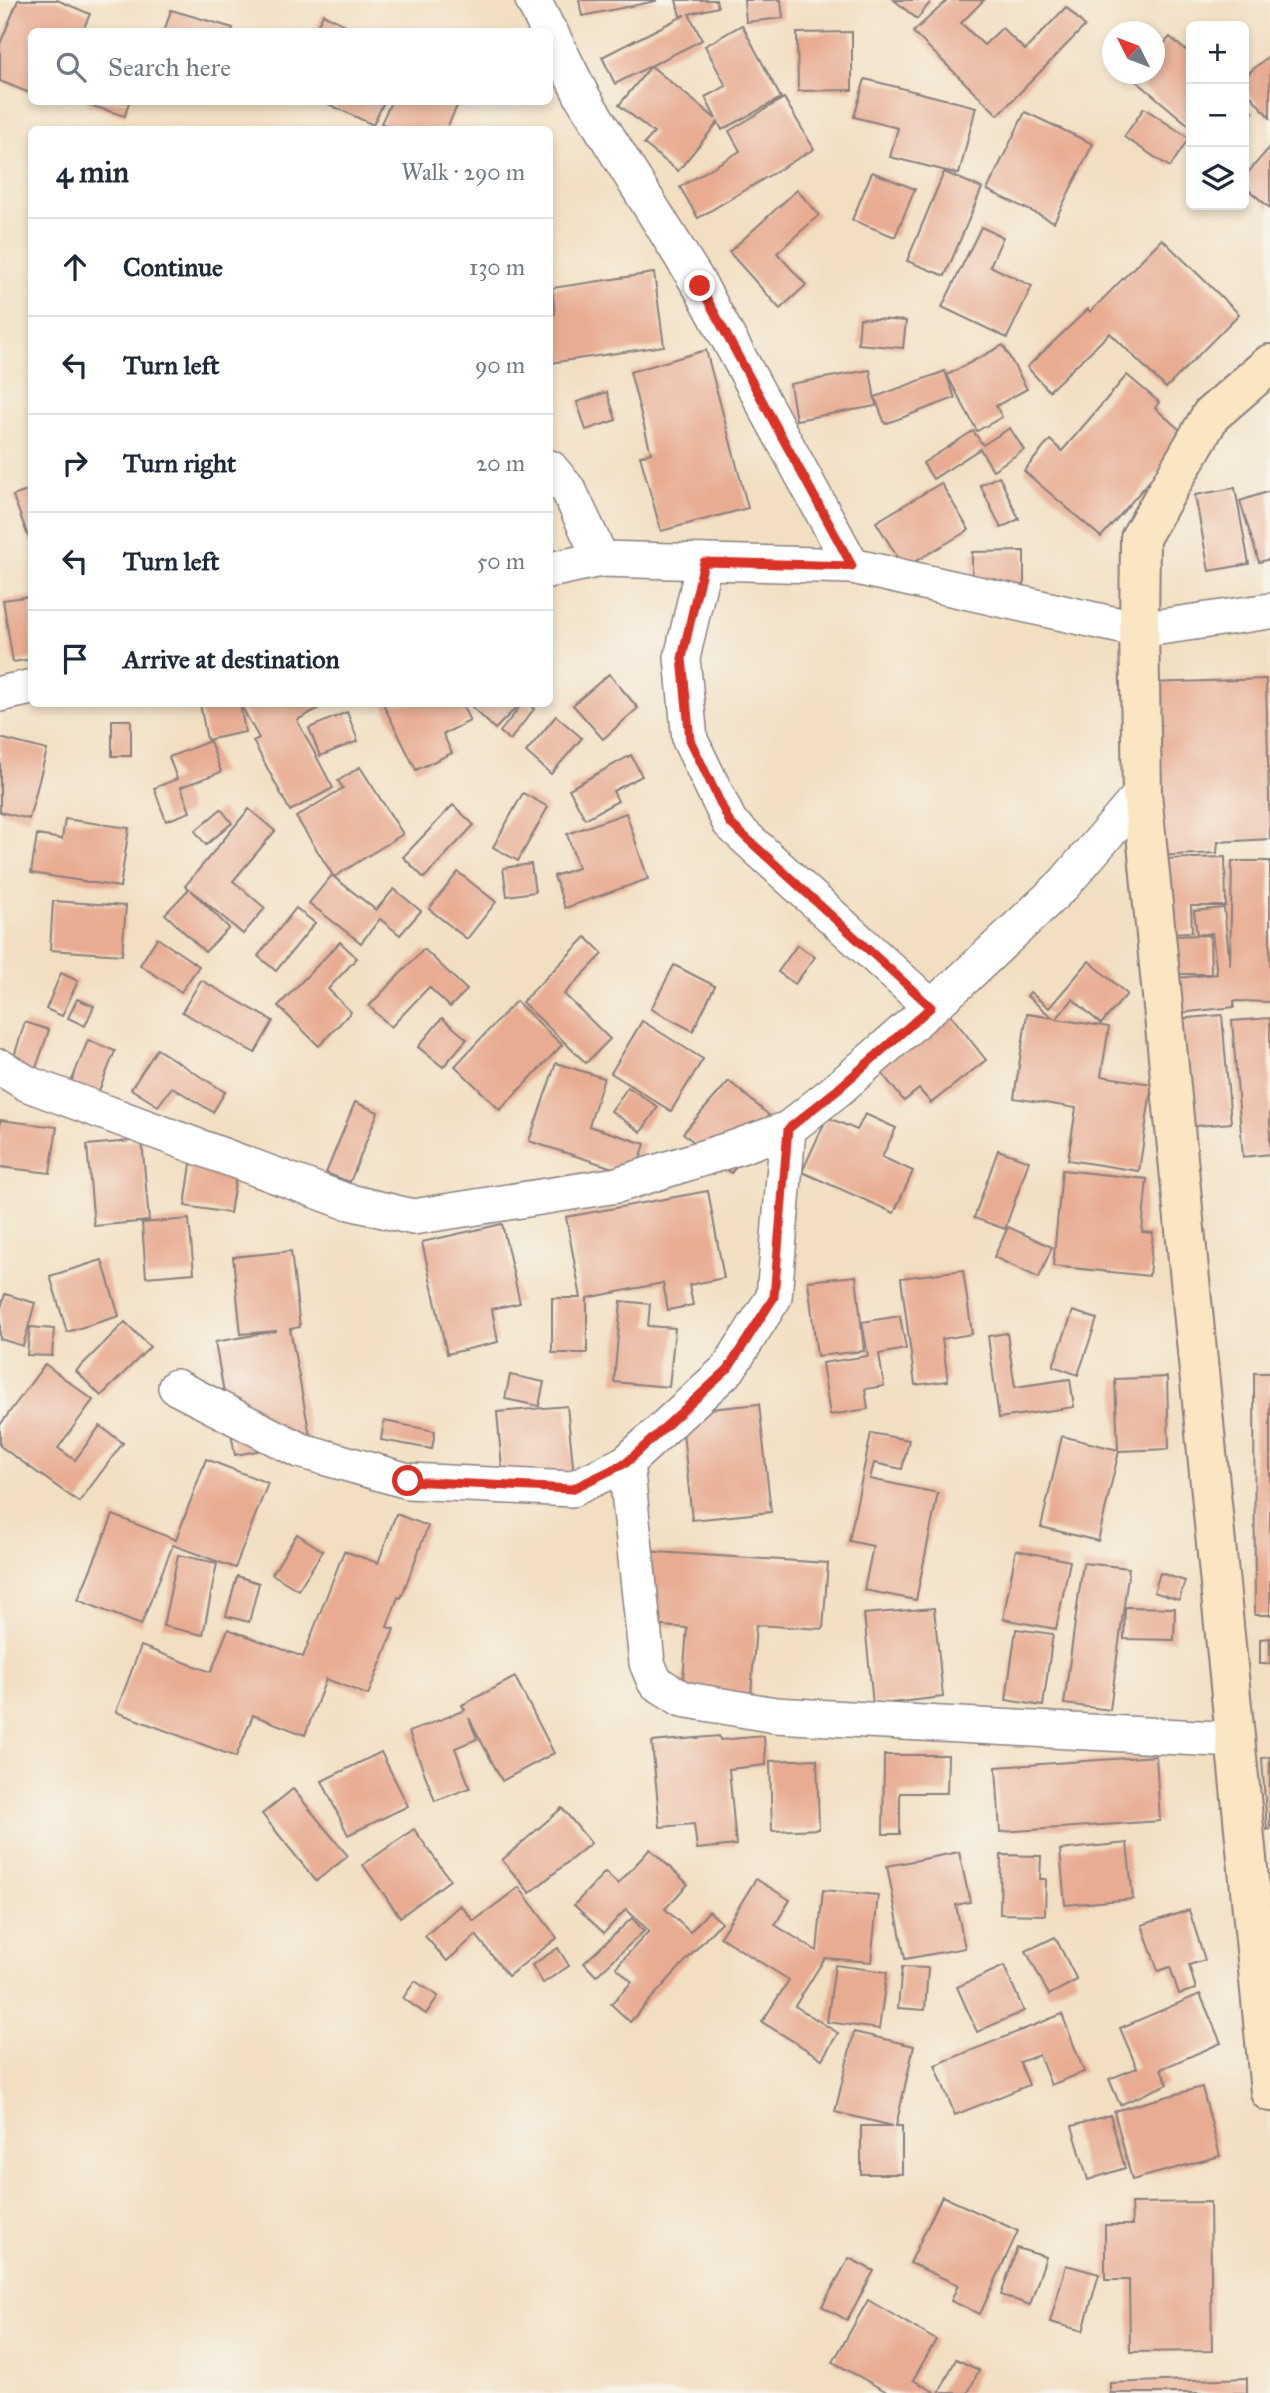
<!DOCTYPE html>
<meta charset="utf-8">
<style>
:root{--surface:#fff;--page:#f6f6f7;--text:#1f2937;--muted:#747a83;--line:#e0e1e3}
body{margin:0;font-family:"IM FELL Great Primer",serif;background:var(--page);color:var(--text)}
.controls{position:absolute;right:21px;top:21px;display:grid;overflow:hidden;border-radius:10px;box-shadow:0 4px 10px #0003}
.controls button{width:63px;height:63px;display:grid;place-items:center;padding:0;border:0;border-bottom:2px solid var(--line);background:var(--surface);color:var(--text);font:35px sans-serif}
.compass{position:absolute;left:1102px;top:21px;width:63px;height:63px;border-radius:50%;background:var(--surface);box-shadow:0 4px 10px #0003;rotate:312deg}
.stop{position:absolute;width:21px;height:21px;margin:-16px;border:5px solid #d93025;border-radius:50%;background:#fff}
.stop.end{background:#d93025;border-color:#fff;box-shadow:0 2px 7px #0008}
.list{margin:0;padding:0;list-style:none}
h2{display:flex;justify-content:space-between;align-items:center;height:91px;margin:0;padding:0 28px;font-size:30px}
h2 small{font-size:23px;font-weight:400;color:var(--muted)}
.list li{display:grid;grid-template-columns:46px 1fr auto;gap:21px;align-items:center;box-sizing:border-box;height:98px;padding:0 28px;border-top:2px solid var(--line)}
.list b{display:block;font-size:26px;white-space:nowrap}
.list em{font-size:23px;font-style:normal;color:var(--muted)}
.icon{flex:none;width:38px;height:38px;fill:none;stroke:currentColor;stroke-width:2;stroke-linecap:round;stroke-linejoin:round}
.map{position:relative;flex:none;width:1270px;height:2393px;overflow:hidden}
.search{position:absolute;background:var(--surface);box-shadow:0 4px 10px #0003;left:28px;top:28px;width:525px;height:77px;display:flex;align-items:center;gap:18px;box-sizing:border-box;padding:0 24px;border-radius:10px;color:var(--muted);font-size:26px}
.panel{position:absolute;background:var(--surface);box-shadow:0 4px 10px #0003;left:28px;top:126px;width:525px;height:581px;border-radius:10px}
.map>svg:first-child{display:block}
</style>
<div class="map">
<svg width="1270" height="2393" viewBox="0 0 1270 2393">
<rect width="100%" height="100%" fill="#f7f3e8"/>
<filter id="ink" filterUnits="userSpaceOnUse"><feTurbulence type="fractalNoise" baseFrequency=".0143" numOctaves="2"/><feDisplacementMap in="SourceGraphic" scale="14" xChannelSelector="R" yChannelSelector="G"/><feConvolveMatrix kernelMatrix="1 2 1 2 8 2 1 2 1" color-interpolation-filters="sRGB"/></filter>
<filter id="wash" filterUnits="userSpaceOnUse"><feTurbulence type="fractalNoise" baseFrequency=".00686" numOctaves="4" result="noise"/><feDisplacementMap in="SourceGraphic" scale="28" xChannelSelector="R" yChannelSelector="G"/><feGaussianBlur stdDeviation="1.57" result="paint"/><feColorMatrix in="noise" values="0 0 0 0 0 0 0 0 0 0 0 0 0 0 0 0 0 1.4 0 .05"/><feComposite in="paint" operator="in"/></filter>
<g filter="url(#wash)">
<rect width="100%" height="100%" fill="#f2dfc2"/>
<g id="blocks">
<!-- building -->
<g fill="#e8ac92">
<polygon points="18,0 57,0 90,14 82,32 32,32 32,94 0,81 0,44"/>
<polygon points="579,0 656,0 656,1 582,16"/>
<polygon points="676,0 716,0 718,7 689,14 702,40 615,84 602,57 685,15 680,16"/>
<polygon points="744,0 781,0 783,18 746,22"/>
<polygon points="894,0 932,0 917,19"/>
<polygon points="948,0 984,0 961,23 984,45 1002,28 1025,50 1066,7 1085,26 998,115 913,32"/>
<polygon points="171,10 233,28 232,32 164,32"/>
<polygon points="323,14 349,27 347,32 314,32"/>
<polygon points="742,25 781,98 722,130 718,122 678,171 644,144 654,133 619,105 651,66 716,119 705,97 726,86 705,46"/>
<polygon points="852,32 852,90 798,91 797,33"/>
<polygon points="1170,37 1191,55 1191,127 1134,79 1139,74 1154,74 1154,55"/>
<polygon points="1270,55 1270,118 1244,88 1244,77"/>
<polygon points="865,79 976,107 959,174 890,157 898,128 854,117"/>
<polygon points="784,98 814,149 698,218 680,187 740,151 729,131"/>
<polygon points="86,102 129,102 125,116 86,104"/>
<polygon points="324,102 384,102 373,125"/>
<polygon points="391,102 459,102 446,130 394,130 381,123"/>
<polygon points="1244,104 1253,112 1244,123"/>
<polygon points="1144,108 1189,138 1170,167 1124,137"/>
<polygon points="1025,112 1093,144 1054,222 987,190"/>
<polygon points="1270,147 1270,208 1244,186 1244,177"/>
<polygon points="872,172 915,189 895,237 852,220"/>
<polygon points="944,172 982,188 945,276 907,261"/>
<polygon points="797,190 819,215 777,253 806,285 780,309 729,252"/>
<polygon points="981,227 1003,237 990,266 1032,286 1007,338 942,307"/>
<polygon points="1162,239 1239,314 1166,388 1110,333 1049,391 1027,367 1088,309 1090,312"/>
<polygon points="654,273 664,346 550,363 550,315 555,314 552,288"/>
<polygon points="860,318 906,321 903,348 858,344"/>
<polygon points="1003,345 1027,389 996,406 1002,417 977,431 947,375"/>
<polygon points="706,350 748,508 661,531 640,456 651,453 630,372"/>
<polygon points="870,370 876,406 796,420 790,384"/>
<polygon points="945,371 955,398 885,424 875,397"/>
<polygon points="1127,375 1159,402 1155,408 1188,437 1101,537 1024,471 1050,440 1062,451"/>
<polygon points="607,392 616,420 586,430 577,402"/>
<polygon points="1010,428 1024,450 993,470 980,449 933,479 923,463 973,431 983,445"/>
<polygon points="999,476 1019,519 1001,528 980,485"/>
<polygon points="941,483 969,530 904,568 876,522"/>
<polygon points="1235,488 1249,564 1209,571 1195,495"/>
<polygon points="32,489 32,544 31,544 13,496"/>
<polygon points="1270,491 1270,559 1259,562 1240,501"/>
<polygon points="1024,551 1024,586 972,587 972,552"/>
<polygon points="32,596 32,659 13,662 3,600"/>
<polygon points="609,674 638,708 603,739 573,705"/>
<polygon points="1266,679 1270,839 1218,842 1217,853 1156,856 1150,683"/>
<polygon points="200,704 240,704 245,732 207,740"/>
<polygon points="240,704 321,704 323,706 297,720 333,788 290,811 253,741 259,738"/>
<polygon points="383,704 462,704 470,721 443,734 452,753 416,770"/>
<polygon points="473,704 520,704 495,729 471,706"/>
<polygon points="522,704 528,704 534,709 510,740 500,732"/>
<polygon points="347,712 358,741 320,756 309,728"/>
<polygon points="556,716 582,738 551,774 526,752"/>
<rect x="112" y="720" width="19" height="36"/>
<polygon points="0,738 47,750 29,819 0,812"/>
<polygon points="210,741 221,772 181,787 190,812 166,821 154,788 177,779 169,757"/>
<polygon points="631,755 642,776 613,791 618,801 585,819 569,789"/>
<polygon points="360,767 403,834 334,877 376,910 394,889 421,911 400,935 380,919 361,943 309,903 332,875 334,877 296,817 343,788 338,781"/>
<polygon points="523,793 548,807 518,861 493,847"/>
<polygon points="453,805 474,825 424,878 403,857"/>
<polygon points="221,809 232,823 206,845 195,831"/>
<polygon points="249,809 275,831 233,881 265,908 243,934 191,890 229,928 205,952 165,914 189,889 185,886"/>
<polygon points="626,813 648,879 565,908 554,876 578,868 567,834"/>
<polygon points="65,819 129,828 120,887 31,873 37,835 62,839"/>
<polygon points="1225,857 1226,906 1191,906 1192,932 1164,933 1163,859"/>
<polygon points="1232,861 1270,861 1270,1002 1234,1001 1234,1007 1170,1014 1167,979 1217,974 1212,933 1197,935 1194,911 1224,908 1230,965"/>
<polygon points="531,864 535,892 507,896 503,868"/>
<polygon points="458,872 496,902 467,939 429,909"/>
<polygon points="53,901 126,906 122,955 50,950"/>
<polygon points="296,908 315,923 276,971 258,956"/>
<polygon points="1210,935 1211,974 1168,974 1167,936"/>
<polygon points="586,937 603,954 564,994 610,1039 586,1063 522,1002"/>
<polygon points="157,938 199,966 181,992 140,965"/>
<polygon points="340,942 357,958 328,989 351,1012 319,1046 278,1006"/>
<polygon points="797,945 815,957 795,984 778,972"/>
<polygon points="424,949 467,990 450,1007 429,987 391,1027 369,1006"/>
<polygon points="1089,961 1127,994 1101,1024 1073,999 1056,1019 1109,1027 1101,1076 1152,1084 1139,1171 1068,1160 1076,1108 1014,1098 1027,1014 1053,1018 1027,996 1030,992 1049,1008"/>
<polygon points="674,965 715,986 693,1031 651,1009"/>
<polygon points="61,973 78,981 62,1016 46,1009"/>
<polygon points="201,980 273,1021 255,1053 182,1012"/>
<polygon points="77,999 94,1006 85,1026 68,1018"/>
<polygon points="516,1001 562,1045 500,1110 455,1066"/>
<polygon points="942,1004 986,1060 931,1103 919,1089 904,1101 871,1059"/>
<polygon points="1222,1015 1231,1123 1185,1127 1176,1019"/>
<polygon points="442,1018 467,1039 443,1067 418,1047"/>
<polygon points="1270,1018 1270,1154 1243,1157 1232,1021"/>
<polygon points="642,1021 703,1059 671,1111 611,1073"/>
<polygon points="25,1022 49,1030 33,1077 10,1069"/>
<polygon points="88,1040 115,1051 93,1106 66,1095"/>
<polygon points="157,1049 225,1092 213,1112 172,1087 158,1106 131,1089"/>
<polygon points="556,1063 604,1078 589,1126 645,1144 635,1175 529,1141"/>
<polygon points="729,1081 776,1121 731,1173 683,1133"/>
<polygon points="628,1087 658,1107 641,1132 611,1111"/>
<polygon points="355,1102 378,1112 350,1182 326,1173"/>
<polygon points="865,1114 896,1128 882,1157 913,1171 894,1213 802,1172 827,1117 857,1130"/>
<polygon points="0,1120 57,1127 50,1173 0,1167"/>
<polygon points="142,1140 149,1221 94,1226 87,1145"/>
<polygon points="998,1150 1029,1161 1005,1229 974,1218"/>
<polygon points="191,1164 237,1170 230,1213 185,1206"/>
<polygon points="1062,1170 1147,1179 1142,1232 1153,1233 1149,1276 1053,1266"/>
<polygon points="708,1191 724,1278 689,1285 693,1305 668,1310 663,1283 587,1298 587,1353 552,1353 552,1298 581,1298 566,1217"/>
<polygon points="189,1219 194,1273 146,1277 142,1223"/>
<polygon points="502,1224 520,1303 492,1309 498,1342 447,1354 422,1242"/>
<polygon points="1008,1227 1052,1247 1039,1278 994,1257"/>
<polygon points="291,1251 300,1327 290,1329 311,1441 235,1455 215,1342 277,1331 241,1334 233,1257"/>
<polygon points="102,1260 119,1316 67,1332 50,1276"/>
<polygon points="963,1270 972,1334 942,1339 948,1381 915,1385 901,1278"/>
<polygon points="856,1276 864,1351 817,1356 808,1281"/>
<polygon points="5,1294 35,1303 23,1346 0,1339 0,1311"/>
<polygon points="621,1301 650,1304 648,1326 675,1328 669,1387 614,1382"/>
<polygon points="1073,1311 1097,1319 1078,1375 1053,1366"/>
<polygon points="900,1316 906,1349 879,1354 884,1386 865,1389 868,1409 830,1415 822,1363 868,1356 862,1322"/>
<polygon points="125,1322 150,1347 101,1396 76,1371"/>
<polygon points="30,1327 54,1329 52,1356 27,1355"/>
<polygon points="1007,1333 1015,1387 1070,1379 1074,1407 999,1418 988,1336"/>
<polygon points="45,1364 93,1400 58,1448 75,1460 100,1426 123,1443 79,1502 0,1446 0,1425"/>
<polygon points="1254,1373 1270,1373 1270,1615 1255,1615"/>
<polygon points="510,1375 544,1382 539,1406 505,1399"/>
<polygon points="1167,1377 1169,1449 1119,1451 1098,1541 1041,1527 1062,1436 1118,1450 1115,1379"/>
<polygon points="759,1404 771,1512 692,1520 681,1412"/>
<polygon points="567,1406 574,1475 503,1481 497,1412"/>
<polygon points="384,1421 435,1431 432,1449 381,1440"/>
<polygon points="871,1433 909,1440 902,1469 874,1463 870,1479 938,1493 916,1600 864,1590 873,1546 849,1541"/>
<polygon points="206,1459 268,1483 235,1568 173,1545 141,1625 78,1600 113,1515 176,1540"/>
<polygon points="396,1514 428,1526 401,1598 398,1597 387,1627 394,1629 368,1695 326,1679 305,1735 253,1715 236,1757 116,1712 141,1646 211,1672 228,1629 303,1657 344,1551 378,1563"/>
<polygon points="297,1534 323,1551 298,1590 272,1574"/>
<polygon points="1016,1550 1070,1561 1056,1629 1003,1619"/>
<polygon points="642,1551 828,1563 823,1629 756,1625 750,1710 681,1706 687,1628 637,1624"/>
<polygon points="178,1555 217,1563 203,1635 163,1626"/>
<polygon points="1083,1563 1129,1568 1110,1710 1064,1704"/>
<polygon points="1160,1573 1185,1581 1179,1600 1154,1592"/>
<polygon points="237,1576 259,1583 249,1622 226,1616"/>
<polygon points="1125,1607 1175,1608 1174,1640 1124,1639"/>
<polygon points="934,1608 943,1697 873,1705 864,1614"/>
<polygon points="1016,1629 1053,1634 1043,1706 1006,1700"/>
<polygon points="1270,1638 1270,1664 1260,1664 1260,1639"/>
<polygon points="515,1677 554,1753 502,1781 469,1718 477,1739 455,1748 470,1788 435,1801 409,1732 465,1710 462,1705"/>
<polygon points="719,1736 720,1740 764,1736 766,1765 729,1769 736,1845 697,1849 694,1824 660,1827 652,1742"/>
<polygon points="381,1752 408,1806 348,1835 322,1781"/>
<polygon points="884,1755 948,1755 947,1793 900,1793 900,1834 883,1834"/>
<polygon points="1156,1756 1160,1821 1000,1832 996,1767"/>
<polygon points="1270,1757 1270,1829 1267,1830 1262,1758"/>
<polygon points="817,1759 819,1829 772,1831 770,1761"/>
<polygon points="293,1789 348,1856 316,1881 262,1814"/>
<polygon points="562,1808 591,1843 530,1893 502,1860"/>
<polygon points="414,1829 450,1880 400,1917 363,1865"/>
<polygon points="1127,1843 1133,1899 1065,1905 1060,1850"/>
<polygon points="650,1849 688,1884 665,1909 690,1932 709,1911 721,1922 630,2022 611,2004 632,1982 616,1967 649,1931 626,1909 604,1933 574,1905 605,1872 618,1884"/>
<polygon points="959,1852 970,1902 956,1905 965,1948 905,1959 887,1866"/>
<polygon points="1001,1855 1041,1856 1040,1879 1046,1879 1045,1915 1000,1914"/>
<polygon points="756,1879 790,1900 775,1925 817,1951 823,1890 878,1895 871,1962 825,1958 795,2006 838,2033 822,2059 762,2022 789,1980 720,1937"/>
<polygon points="519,1887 557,1938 508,1976 476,1935 447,1961 425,1936 460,1905 474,1921"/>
<polygon points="1189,1910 1205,1960 1189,1965 1196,1989 1179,1994 1170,1967 1158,1971 1142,1925"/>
<polygon points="632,1918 644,1931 596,1976 584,1963"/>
<polygon points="1055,1937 1077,1980 1049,1995 1026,1951"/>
<polygon points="558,1948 569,1966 543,1983 532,1965"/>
<polygon points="835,1965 887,1972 879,2029 827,2022"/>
<polygon points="1004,1966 1024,2011 977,2032 957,1987"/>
<polygon points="902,1967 928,1968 925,2010 898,2008"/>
<polygon points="415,1981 438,1996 426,2014 403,1998"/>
<polygon points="1200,1994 1221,2043 1161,2069 1168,2084 1120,2105 1109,2079 1137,2068 1120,2028"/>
<polygon points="1062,2014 1084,2072 1051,2085 1039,2055 1020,2062 1029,2085 955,2115 935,2065"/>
<polygon points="854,2032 914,2046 896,2126 902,2126 902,2174 861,2174 861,2126 893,2126 835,2112"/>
<polygon points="1202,2087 1220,2156 1132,2180 1114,2111"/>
<polygon points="1110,2115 1125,2168 1088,2180 1072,2126"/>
<polygon points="942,2196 1018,2231 980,2314 951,2301 958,2285 910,2263"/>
<polygon points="1210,2202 1212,2351 1130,2352 1129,2280 1105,2280 1105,2225 1132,2225 1131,2203"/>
<polygon points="1017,2248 1046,2257 1030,2305 1001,2295"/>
<polygon points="849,2258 874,2271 847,2320 822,2306"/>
<polygon points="1066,2265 1099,2274 1083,2331 1050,2322"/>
<polygon points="868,2300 936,2340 913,2380 936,2393 889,2393 833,2362"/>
<polygon points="956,2359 979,2370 968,2393 939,2393"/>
<polygon points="1247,2378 1247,2393 1110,2393 1110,2383"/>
</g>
</g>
</g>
<g filter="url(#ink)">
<use href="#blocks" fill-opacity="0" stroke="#8a807e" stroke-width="2"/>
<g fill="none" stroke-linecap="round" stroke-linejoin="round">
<defs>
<g id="street">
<polyline points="533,0 549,32"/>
<polyline points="550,32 582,96 700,286 852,566"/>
<polyline points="550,468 569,491 601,559"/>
<polyline points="704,562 682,658 690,740 730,823 931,1007"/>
<polyline points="550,570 601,559 852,566 1139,630 1270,611"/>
<polyline points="0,694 32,687"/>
<polyline points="0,1067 28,1084 345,1201 413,1217 617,1185 735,1148 788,1129 838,1089 961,981 1064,884 1142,793"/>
<polyline points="176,1387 299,1450 408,1481 572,1489 626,1463 728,1369 774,1297 788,1129"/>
<polyline points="626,1463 647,1663 655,1682 682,1699 775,1715 1236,1740"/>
</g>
<polyline id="secondary" points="1270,364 1211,415 1140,538 1139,630 1142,793 1270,2092"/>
</defs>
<!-- street casing -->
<use href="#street" stroke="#8a807e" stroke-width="38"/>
<!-- secondary casing -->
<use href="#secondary" stroke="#8a807e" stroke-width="42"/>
<!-- street -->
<use href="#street" stroke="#fff" stroke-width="35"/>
<!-- secondary -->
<use href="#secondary" stroke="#fbe6c4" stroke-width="38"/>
</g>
</g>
<g fill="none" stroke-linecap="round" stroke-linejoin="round" filter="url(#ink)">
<!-- route -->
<polyline stroke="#d93025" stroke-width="9" points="408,1481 572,1489 626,1463 728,1369 774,1297 788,1129 838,1089 931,1007 730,823 690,740 682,658 704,562 852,566 700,286"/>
</g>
</svg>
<div class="controls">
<button>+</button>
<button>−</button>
<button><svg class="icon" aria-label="layers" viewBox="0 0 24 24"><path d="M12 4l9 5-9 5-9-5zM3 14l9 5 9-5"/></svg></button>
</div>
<svg class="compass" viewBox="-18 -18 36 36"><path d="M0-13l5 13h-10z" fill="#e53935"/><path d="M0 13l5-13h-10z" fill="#747a83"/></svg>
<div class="stop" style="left:408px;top:1481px"></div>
<div class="stop end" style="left:700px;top:286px"></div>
<div class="search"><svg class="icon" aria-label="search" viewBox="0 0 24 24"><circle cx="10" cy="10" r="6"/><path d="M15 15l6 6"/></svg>Search here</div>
<section class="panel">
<h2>4 min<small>Walk · 290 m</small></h2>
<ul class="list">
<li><svg class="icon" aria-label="ahead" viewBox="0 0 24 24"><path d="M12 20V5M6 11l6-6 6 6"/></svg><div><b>Continue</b></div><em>130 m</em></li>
<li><svg class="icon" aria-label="left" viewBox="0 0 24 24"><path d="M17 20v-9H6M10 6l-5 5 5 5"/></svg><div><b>Turn left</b></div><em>90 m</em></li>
<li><svg class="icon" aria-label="right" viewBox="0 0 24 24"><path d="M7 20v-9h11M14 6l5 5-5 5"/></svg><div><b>Turn right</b></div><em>20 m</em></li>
<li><svg class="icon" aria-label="left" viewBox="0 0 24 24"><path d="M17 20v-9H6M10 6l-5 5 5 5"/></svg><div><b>Turn left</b></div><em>50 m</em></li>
<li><svg class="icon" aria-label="arrive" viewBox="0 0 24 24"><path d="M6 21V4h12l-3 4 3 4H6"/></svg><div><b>Arrive at destination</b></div></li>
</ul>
</section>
</div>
